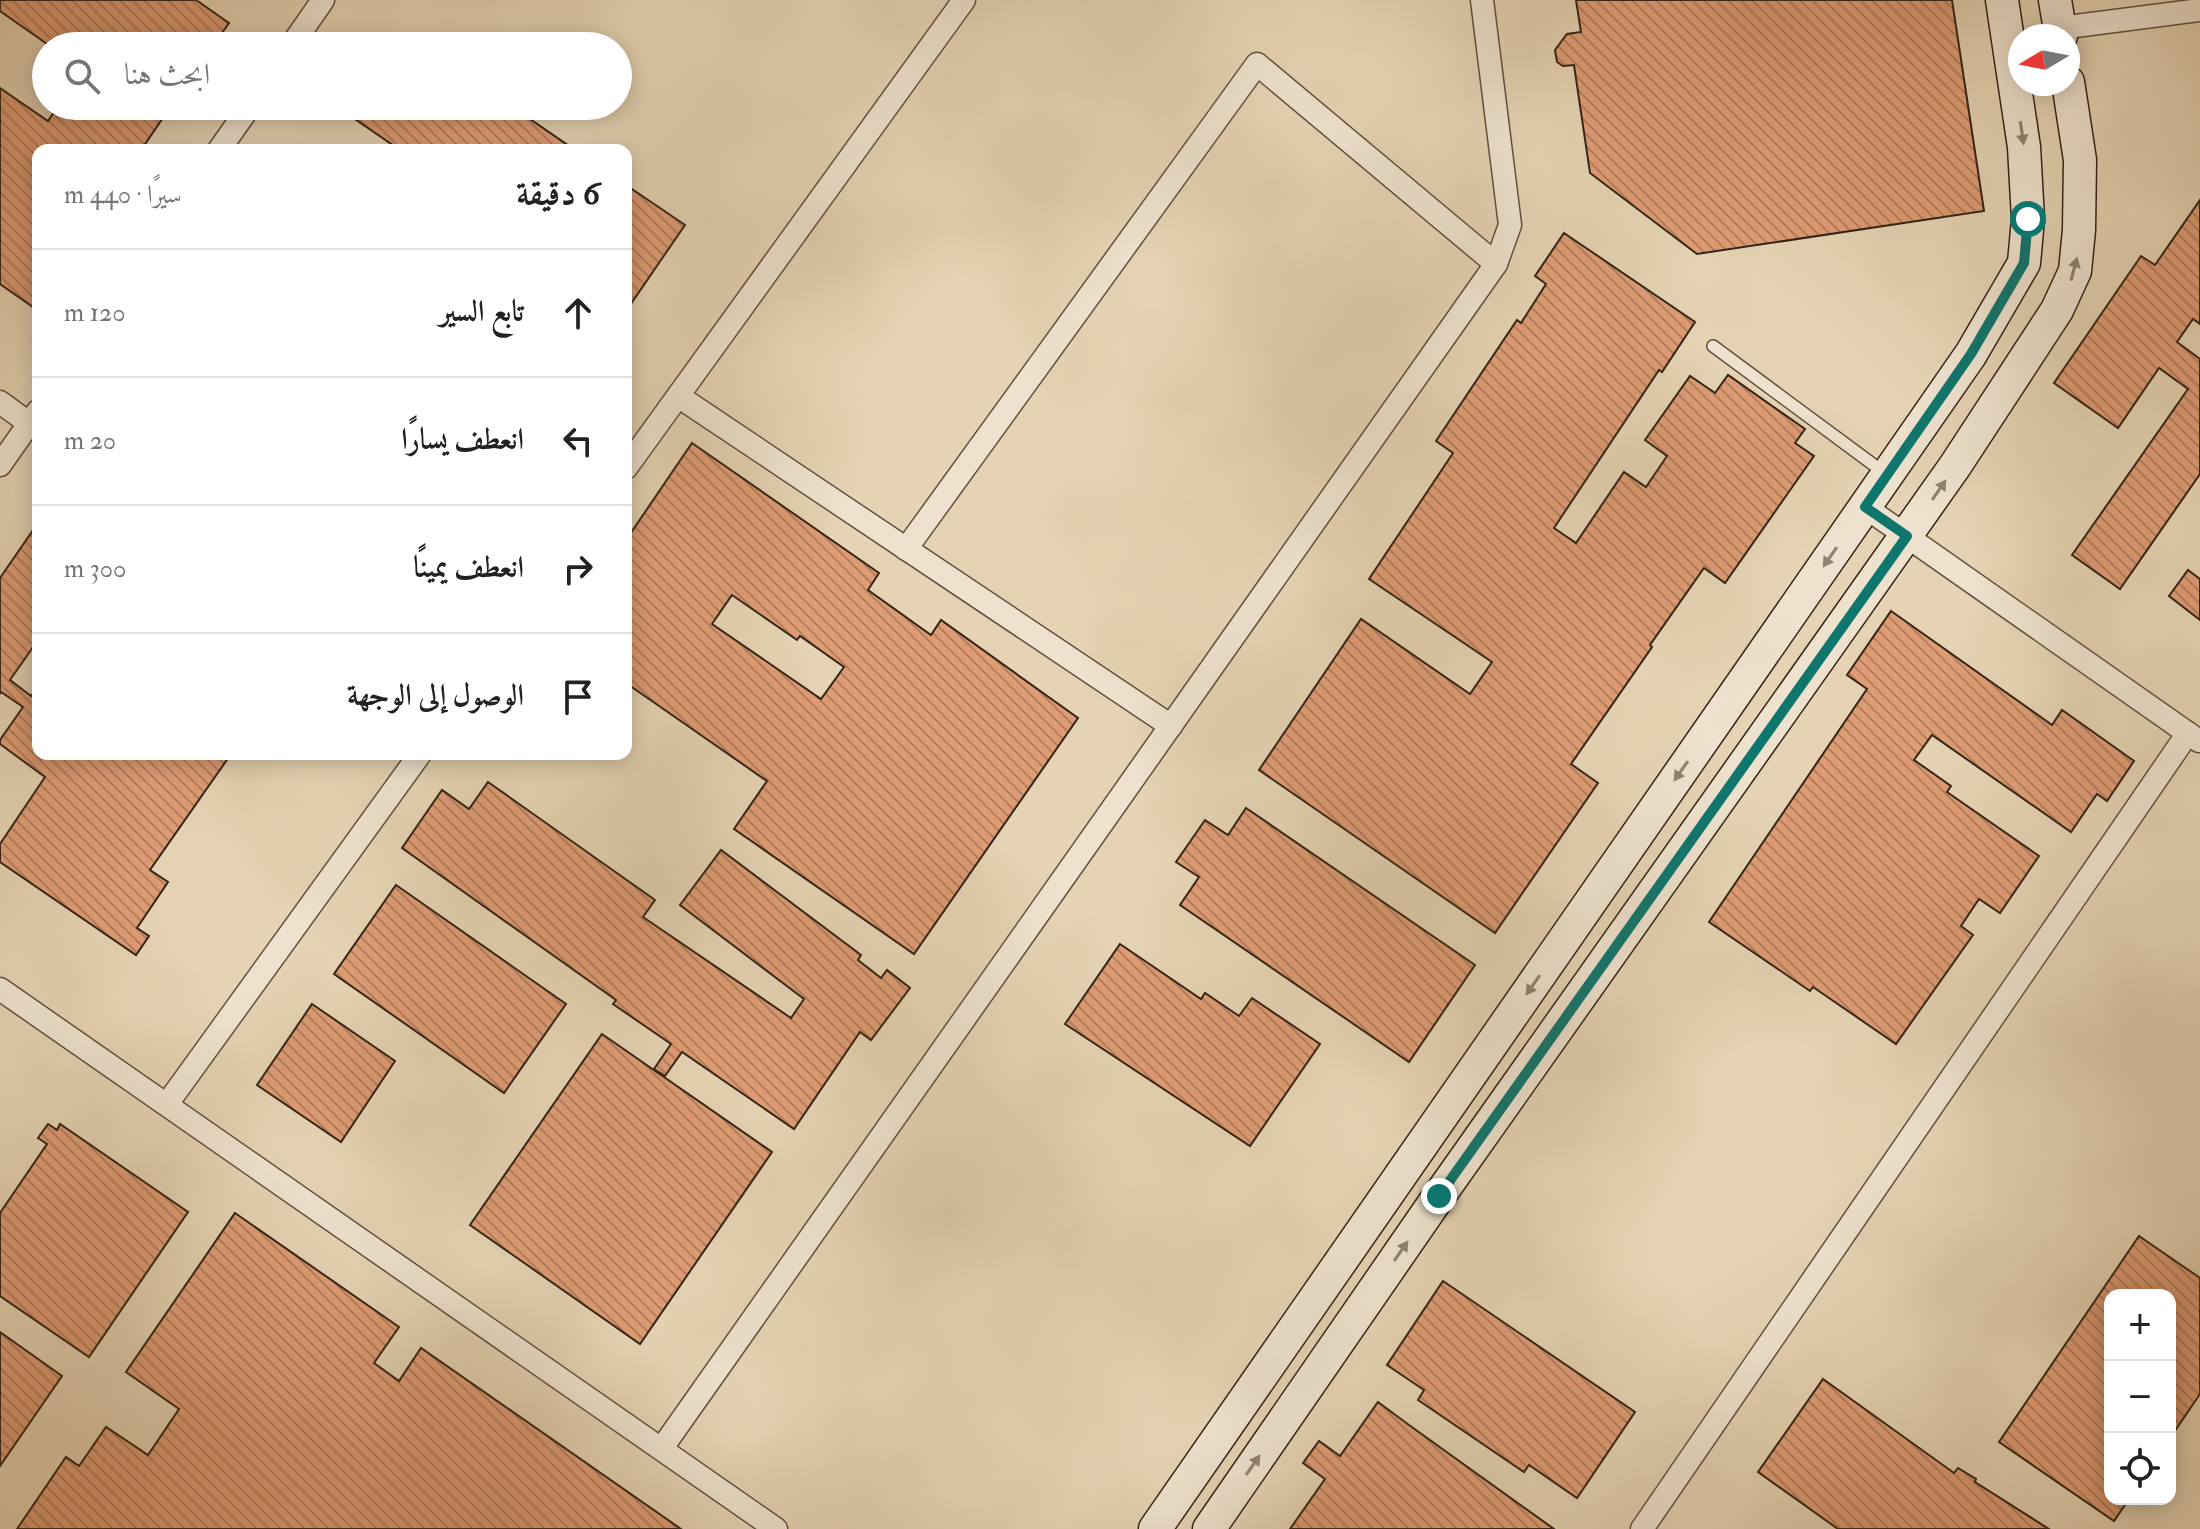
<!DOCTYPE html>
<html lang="ar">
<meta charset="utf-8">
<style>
:root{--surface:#fff;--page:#f6f6f6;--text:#222;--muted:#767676;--line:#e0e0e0}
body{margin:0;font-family:"IM FELL Double Pica",Amiri,serif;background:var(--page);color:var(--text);direction:rtl}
.controls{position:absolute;right:24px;bottom:24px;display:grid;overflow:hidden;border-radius:16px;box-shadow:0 4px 20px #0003}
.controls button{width:72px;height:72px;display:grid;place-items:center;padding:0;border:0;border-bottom:2px solid var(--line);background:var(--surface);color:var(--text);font:40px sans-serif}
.compass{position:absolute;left:2008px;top:24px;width:72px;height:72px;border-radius:50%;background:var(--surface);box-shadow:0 4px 20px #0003;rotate:260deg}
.stop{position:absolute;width:24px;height:24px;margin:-18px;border:6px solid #0f766e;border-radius:50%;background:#fff}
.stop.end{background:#0f766e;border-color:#fff;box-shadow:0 2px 8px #0008}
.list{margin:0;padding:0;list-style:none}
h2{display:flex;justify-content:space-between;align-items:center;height:104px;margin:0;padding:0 32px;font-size:34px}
h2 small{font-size:26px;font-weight:400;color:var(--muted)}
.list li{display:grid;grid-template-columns:52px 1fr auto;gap:24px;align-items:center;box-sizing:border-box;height:128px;padding:0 32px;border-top:2px solid var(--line)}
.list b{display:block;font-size:30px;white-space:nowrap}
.list em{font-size:26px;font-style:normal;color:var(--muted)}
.icon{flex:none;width:44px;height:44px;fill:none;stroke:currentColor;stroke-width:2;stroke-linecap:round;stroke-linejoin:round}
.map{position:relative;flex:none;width:2200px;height:1529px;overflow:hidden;direction:ltr}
.search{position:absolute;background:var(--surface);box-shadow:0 4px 20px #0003;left:32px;top:32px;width:600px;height:88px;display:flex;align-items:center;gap:20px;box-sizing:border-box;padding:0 28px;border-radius:44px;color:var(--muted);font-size:30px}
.panel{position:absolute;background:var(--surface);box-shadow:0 4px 20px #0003;left:32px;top:144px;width:600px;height:616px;border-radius:16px;direction:rtl}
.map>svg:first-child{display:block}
</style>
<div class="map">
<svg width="2200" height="1529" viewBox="0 0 2200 1529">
<defs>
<pattern id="building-back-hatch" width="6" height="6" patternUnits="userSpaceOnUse" patternTransform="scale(2)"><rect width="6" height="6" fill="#de9c74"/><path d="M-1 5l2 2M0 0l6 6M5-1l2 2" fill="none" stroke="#b57f5e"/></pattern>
</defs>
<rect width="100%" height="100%" fill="#e5d3b3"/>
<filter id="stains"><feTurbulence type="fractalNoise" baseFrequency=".0025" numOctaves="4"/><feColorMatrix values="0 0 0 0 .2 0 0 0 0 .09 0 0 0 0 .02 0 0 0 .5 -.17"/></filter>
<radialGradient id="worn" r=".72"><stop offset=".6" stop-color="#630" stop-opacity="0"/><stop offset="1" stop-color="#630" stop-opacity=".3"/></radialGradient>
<!-- building -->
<g fill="url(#building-back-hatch)" stroke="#332416" stroke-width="2" fill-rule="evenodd">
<polygon points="0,0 196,0 229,23 213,46 50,46 0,11"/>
<polygon points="1576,0 1952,0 1984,211 1697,254 1590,173 1574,65 1563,66 1557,62 1555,50 1567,34 1581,32"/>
<polygon points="0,88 48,121 58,106 171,106 141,150 38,150 38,299 33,307 0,284"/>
<polygon points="336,106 511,106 575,150 400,150"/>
<polygon points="626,185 685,225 626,311"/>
<polygon points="2200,200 2200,324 2193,319 2177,342 2200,359 2200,474 2120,589 2072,555 2188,389 2159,368 2118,428 2054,383 2141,256 2155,265"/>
<polygon points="1564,233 1695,322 1662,372 1659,370 1554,528 1576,543 1624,472 1646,487 1667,456 1645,440 1690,376 1715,393 1728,375 1805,429 1795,443 1814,456 1725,583 1704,568 1650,645 1652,647 1571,764 1598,783 1495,933 1259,770 1361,619 1470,694 1492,662 1369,579 1453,453 1436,441 1517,320 1521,323 1546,284 1535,276"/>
<path d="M 692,443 L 879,573 L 868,590 L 931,635 L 941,620 L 1078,718 L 914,954 L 734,829 L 767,781 L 626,683 L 626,540 ZM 732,595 L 797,640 L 800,636 L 844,667 L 821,699 L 712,624 Z"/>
<polygon points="38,523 38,640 10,680 31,696 38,686 38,754 231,754 150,870 168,882 137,928 149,936 136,955 0,862 0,844 45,777 0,744 0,740 23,707 1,692 0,694 0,578"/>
<polygon points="2188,570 2200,579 2200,620 2169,596"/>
<polygon points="1891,611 2052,725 2062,710 2134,761 2107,801 2097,794 2071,832 1932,735 1914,760 1951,786 1947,792 2039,856 2000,913 1979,899 1961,926 1973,935 1896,1044 1813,987 1810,991 1709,922 1867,689 1847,675"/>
<polygon points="488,782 655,900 643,917 791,1018 804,999 680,905 721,850 861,955 858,960 881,978 887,970 910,988 871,1040 860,1032 794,1129 682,1052 665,1076 654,1069 671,1044 613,1004 616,1000 402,848 442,790 469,809"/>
<polygon points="1246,808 1475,965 1409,1062 1180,905 1199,877 1176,862 1205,820 1228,835"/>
<polygon points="396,885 566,1004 504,1093 334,974"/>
<polygon points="1120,944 1201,999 1205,993 1239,1016 1252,998 1320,1044 1250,1146 1065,1024"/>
<polygon points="312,1004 395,1061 341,1142 257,1085"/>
<polygon points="602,1034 772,1152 640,1344 470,1225"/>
<polygon points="48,1124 57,1130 60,1124 188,1212 89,1357 0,1296 0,1213 47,1144 38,1138"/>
<polygon points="235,1213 399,1327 374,1363 399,1381 421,1348 681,1529 17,1529 66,1457 79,1466 106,1427 148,1455 179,1409 126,1372"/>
<polygon points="2139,1236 2200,1278 2200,1394 2170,1438 2170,1295 2110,1295 2110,1499 2129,1499 2114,1521 1999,1442"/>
<polygon points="1443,1281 1635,1412 1577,1498 1529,1465 1524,1472 1418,1400 1424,1390 1387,1365"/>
<polygon points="0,1332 62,1376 0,1466"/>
<polygon points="1823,1379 1954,1473 1958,1468 1976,1479 1975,1482 2049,1529 1838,1529 1758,1472"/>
<polygon points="1378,1402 1409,1425 1554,1529 1290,1529 1325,1479 1303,1463 1319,1441 1340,1456"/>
</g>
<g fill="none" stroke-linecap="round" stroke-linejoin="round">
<defs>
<polyline id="lane" points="1713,346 1886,474"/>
<g id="street">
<polyline points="2060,28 2200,10"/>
<polyline points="291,46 323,0"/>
<polyline points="219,150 250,106"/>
<polyline points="678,396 1171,726"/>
<polyline points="0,402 30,424"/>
<polyline points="0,465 38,411"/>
<polyline points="626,468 964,0"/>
<polyline points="1865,507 2199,741"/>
<polyline points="906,549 1257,64 1496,264"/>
<polyline points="0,989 776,1529"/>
<polyline points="167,1104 420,754"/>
<polyline points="662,1448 1496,264 1510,225 1482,0"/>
<polyline points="1642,1529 2188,733"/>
</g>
<g id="secondary">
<polyline points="2055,0 2061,36"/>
<polyline points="1155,1529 1971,354 2024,263 2028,219 2024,147 2002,0"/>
<polyline points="1209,1529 1439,1196 1955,466 2057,310 2075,271 2079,230 2080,160 2068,82"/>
</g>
</defs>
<!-- lane casing -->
<use href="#lane" stroke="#60503d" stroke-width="14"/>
<!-- street casing -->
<use href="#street" stroke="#60503d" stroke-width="25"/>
<!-- secondary casing -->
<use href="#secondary" stroke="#332416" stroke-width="35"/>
<!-- lane -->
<use href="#lane" stroke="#eee2ce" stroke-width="11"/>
<!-- street -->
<use href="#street" stroke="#eee2ce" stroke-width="22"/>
<!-- secondary -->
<use href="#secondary" stroke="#eee2ce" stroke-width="32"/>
</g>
<!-- one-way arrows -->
<defs><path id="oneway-solid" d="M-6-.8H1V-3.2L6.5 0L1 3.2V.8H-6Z" transform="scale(2)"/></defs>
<g fill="#908372">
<use href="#oneway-solid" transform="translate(2022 133) rotate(82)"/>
<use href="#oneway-solid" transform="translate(2074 269) rotate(-75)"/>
<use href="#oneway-solid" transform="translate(1939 490) rotate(-55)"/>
<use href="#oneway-solid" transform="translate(1830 557) rotate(125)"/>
<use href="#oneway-solid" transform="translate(1681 771) rotate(125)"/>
<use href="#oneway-solid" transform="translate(1533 985) rotate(125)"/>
<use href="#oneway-solid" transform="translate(1401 1251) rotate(-55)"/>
<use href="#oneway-solid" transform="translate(1253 1465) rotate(-55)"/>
</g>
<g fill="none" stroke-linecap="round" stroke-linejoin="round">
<!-- route -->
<polyline stroke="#0f766e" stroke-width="10" points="1439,1196 1907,536 1865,507 1971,354 2024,263 2028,219"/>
</g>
<rect width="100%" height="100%" filter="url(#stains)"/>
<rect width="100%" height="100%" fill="url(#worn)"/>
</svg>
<div class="controls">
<button>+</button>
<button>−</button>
<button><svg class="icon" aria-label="locate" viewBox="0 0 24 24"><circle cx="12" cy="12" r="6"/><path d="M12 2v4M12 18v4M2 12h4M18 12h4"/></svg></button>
</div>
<svg class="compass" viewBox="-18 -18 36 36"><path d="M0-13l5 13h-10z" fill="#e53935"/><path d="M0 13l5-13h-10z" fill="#767676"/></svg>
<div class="stop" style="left:2028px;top:219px"></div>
<div class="stop end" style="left:1439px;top:1196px"></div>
<div class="search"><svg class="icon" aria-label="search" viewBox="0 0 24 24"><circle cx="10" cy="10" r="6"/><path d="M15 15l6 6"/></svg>ابحث هنا</div>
<section class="panel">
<h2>6 دقيقة<small>سيرًا · 440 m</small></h2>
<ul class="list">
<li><svg class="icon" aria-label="ahead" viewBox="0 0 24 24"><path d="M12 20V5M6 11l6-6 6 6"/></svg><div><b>تابع السير</b></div><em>120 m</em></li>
<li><svg class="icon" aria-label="left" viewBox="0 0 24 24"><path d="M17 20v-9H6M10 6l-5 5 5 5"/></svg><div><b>انعطف يسارًا</b></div><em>20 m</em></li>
<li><svg class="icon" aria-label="right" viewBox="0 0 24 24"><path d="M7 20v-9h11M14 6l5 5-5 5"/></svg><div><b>انعطف يمينًا</b></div><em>300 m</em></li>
<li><svg class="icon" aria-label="arrive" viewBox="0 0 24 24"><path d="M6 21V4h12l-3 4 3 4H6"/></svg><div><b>الوصول إلى الوجهة</b></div></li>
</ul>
</section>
</div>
